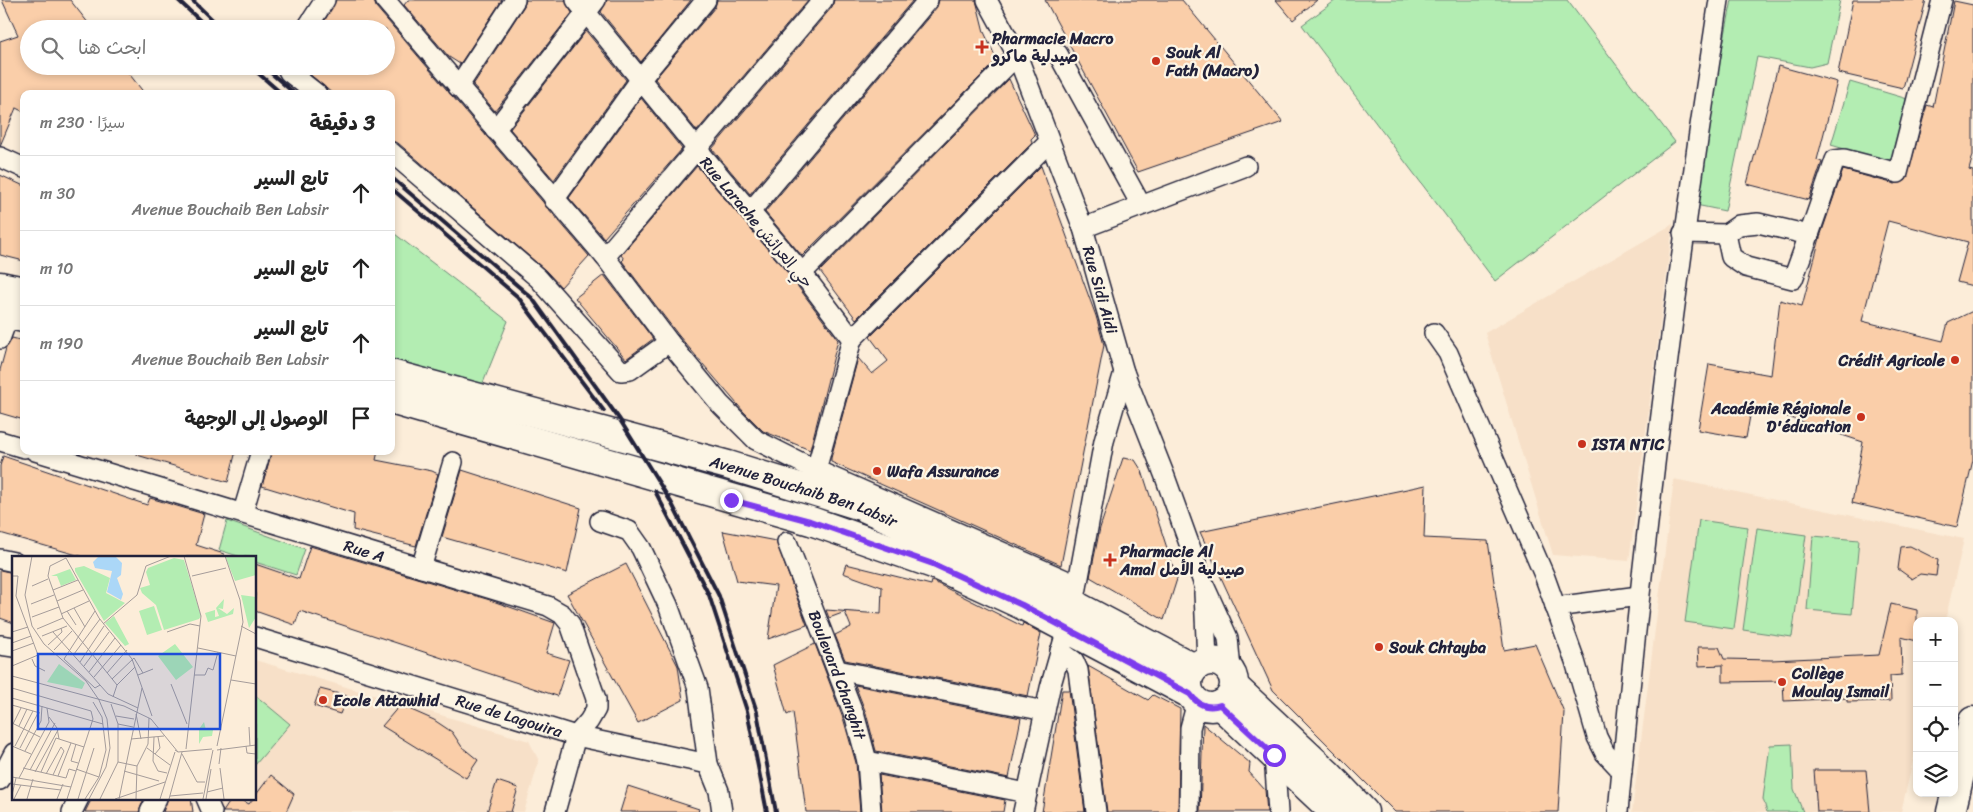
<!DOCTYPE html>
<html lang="ar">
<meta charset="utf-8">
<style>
:root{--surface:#fff;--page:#f6f6f6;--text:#222;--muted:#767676;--line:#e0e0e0}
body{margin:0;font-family:Sriracha,"Playpen Sans Arabic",sans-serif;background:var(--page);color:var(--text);direction:rtl}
.controls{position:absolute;right:15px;bottom:15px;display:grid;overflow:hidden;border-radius:10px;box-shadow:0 2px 8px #0003}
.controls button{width:45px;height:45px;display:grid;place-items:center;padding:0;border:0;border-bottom:1px solid var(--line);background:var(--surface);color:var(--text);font:25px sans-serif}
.stop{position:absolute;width:15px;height:15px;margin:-11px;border:4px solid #7c3aed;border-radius:50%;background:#fff}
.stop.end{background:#7c3aed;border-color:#fff;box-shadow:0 1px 5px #0008}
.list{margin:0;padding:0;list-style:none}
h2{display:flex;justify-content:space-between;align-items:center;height:65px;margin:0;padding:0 20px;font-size:21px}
h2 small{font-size:16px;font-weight:400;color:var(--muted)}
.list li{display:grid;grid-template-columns:32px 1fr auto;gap:15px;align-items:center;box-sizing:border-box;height:75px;padding:0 20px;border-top:1px solid var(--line)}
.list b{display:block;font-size:19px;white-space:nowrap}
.list p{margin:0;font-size:16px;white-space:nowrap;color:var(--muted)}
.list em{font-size:16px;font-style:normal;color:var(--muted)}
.icon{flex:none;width:28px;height:28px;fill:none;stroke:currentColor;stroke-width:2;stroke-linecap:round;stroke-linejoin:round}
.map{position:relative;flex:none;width:1973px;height:812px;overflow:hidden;direction:ltr}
.search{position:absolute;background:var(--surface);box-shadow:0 2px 8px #0003;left:20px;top:20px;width:375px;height:55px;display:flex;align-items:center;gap:12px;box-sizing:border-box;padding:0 18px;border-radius:28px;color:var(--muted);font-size:19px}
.panel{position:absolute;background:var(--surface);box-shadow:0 2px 8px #0003;left:20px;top:90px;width:375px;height:365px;border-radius:10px;direction:rtl}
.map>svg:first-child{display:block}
</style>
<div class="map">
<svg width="1973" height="812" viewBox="0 0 1973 812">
<rect width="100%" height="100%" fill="#fcedd9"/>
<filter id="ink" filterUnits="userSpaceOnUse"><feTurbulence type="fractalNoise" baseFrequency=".02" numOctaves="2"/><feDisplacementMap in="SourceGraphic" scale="10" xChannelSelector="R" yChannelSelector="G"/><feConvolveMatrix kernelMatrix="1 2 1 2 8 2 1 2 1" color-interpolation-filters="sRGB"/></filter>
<g filter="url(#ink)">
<!-- built -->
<g fill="#f7e0c8">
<polygon points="1673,224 1629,561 1553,555 1485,333"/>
<polygon points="1674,479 1964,539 1945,621 1917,621 1917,744 1901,812 1632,812"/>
<polygon points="255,660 529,741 539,761 524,812 221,812 220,798 255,798"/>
</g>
<!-- green -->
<g fill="#b3edb2" stroke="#6a8876">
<polygon points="1336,0 1567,0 1675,142 1495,281 1302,25"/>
<polygon points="1732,0 1840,0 1827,63 1810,67 1757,57 1725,211 1691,204"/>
<polygon points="1850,82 1911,100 1892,163 1831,145"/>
<polygon points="391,231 508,321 481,388 391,363"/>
<polygon points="1699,520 1748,527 1734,629 1685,622"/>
<polygon points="227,521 305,549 296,575 255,562 255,557 241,557 219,550"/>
<polygon points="1757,528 1806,535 1792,637 1743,630"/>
<polygon points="1813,536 1859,540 1852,614 1807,610"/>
<polygon points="255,695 290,724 255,765"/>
<polygon points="1792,744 1794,789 1803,812 1767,812 1763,799 1770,745"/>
</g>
<!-- building -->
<g fill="#facea9" stroke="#22223b">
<polygon points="2,0 70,0 93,29 29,29 29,66 123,66 145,94 24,94 24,112 16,108 0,146 0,41 18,35"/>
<polygon points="336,0 374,0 376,7 589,256 561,287 545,270 398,143 391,141 391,94 333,94 300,66 386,66 386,29 320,29"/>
<polygon points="408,0 502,0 460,64 449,57 404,5"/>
<polygon points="526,0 565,0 572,13 495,111 473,85 524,6"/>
<polygon points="607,0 691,0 641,62 601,12"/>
<polygon points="717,0 808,0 697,131 655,79 715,7"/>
<polygon points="834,0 913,0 750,194 712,149 832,7"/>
<polygon points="939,0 976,0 984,32 997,60 802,256 765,212 937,7"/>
<polygon points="1045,0 1182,0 1283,122 1138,172"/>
<polygon points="1276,0 1317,0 1293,20"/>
<polygon points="1853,0 1926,0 1903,88 1838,73"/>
<polygon points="1954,1 1973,5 1973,155 1969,170 1973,171 1973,286 1957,282 1968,242 1888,221 1862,321 1943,341 1948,323 1973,311 1973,460 1957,527 1852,503 1863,442 1752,405 1746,438 1698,430 1709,364 1771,375 1780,300 1802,306 1821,234 1843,170 1895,184 1906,180 1927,105 1933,107"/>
<polygon points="586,31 626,80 554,180 510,129"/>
<polygon points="1778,66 1837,82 1817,160 1822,162 1809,200 1747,184"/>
<polygon points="1009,79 1035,135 1031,139 1032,143 856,319 820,271"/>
<polygon points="641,98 682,149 604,238 569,198"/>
<polygon points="697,166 787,272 838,340 810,450 763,431 743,411 679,336 622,261 624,259 621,255"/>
<polygon points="1041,166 1096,316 1104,345 1061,565 831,462 831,458 858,358 872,374 888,361 870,337"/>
<polygon points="0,175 24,186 24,261 0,255"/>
<polygon points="604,275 653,339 626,359 575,298"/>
<polygon points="12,338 24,341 24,420 0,413 0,370 6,348"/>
<polygon points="138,451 236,451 228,482 137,455"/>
<polygon points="272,451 378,451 376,460 432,471 438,474 416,546 353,530 354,514 262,486"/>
<polygon points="3,456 147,505 150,498 204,514 196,545 224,554 224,557 84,557 0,533 0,466"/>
<polygon points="1123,458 1135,460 1142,471 1177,579 1164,620 1090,577 1100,528"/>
<polygon points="462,470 581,508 567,573 442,537"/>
<polygon points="1426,485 1424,538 1488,541 1504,650 1535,644 1564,712 1558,812 1395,812 1273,690 1200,532"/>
<polygon points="723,531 776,541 807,625 768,639 776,586 737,581"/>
<polygon points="310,546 490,600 555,623 546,653 569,660 557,696 300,611 295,625 255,611 255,564 299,579"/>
<polygon points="1910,546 1938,560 1936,576 1920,574 1912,579 1898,569 1901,547"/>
<polygon points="626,564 678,666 683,700 638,723 567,594"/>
<polygon points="846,564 931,585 932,581 1022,626 1023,623 1041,633 1028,696 845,660 835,635 851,627 845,612 829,618 826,610 881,614 882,587 843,573"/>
<polygon points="0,570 14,573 14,623 0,618"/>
<polygon points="1891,604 1917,610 1917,641 1901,637 1902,675 1890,676 1891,701 1847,702 1847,698 1784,701 1783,681 1723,682 1723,665 1699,666 1698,647 1719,647 1724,659 1772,660 1879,655"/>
<polygon points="815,644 844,721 856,763 860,812 806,812 793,712 787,715 773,665"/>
<polygon points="1088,666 1148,700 1153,695 1180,709 1178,812 1107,812"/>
<polygon points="855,685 1021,718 1009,778 876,751 866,713"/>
<polygon points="320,689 347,696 340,714 314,706"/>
<polygon points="1062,690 1069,690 1085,812 1042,812"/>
<polygon points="400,705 434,720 452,732 462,747 478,760 466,778 382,726"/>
<polygon points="1203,724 1250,763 1249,772 1265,790 1267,812 1200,812"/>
<polygon points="1814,770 1866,770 1870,812 1817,812"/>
<polygon points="271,775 294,794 286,812 223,812 232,798 238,798 249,804"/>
<polygon points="879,775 1005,800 1003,812 882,812"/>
<polygon points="497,781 518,788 511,812 487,812"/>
<polygon points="628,786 699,809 698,812 620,812"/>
<polygon points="92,798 144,798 139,812 85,812"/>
<polygon points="168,798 191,798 193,812 163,812"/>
</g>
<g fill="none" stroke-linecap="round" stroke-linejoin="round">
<defs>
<g id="street">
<polyline points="385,0 605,257 669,342 720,404 756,440 816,470 1077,585"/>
<polyline points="576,0 697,149 802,273 852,339"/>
<path id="s1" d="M 987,0 L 1017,55 L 1083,228 L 1124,372 L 1164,474 L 1204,585 L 1228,638 L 1231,670"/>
<polyline points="306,29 325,0"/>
<polyline points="286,66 289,72 317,94"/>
<polyline points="458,87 515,0"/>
<polyline points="495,130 596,0"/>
<polyline points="391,152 538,278 621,371 630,370 669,342"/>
<polyline points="0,157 24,168"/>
<polyline points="554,200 640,80 706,0"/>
<polyline points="750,212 928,0"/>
<polyline points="1083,228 1246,166"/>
<polyline points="1683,233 1726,234 1739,225 1758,223 1809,235 1835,160 1844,159 1898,173 1942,0"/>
<polyline points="1726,234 1731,257 1746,267 1793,279 1809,235"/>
<polyline points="605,257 823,0"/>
<path d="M 802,273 L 1017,55 C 1032,47 1044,45 1058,54 L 1141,205"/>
<polyline points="1434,333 1448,353 1544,575 1575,661 1597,737 1605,753 1622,771"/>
<polyline points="0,339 9,315"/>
<polyline points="0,441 24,448"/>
<path id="s2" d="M 35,451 L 548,606 L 562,614 L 570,624 L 596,699 L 596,709 L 589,721 L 576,736 L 555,812"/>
<polyline points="816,470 852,339 1049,142"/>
<polyline points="243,512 261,451"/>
<polyline points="600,521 629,531 641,548 668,605 698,688 708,764 719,791 722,812"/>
<path id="s3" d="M 787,542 L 855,717 L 867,761 L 871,812"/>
<polyline points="0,559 14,562"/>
<polyline points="421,568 453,462"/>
<polyline points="1204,593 1207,661"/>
<polyline points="1555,607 1639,596"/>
<path id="s4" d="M 255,637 L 576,736 L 708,764"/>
<polyline points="0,645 14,647"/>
<polyline points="1060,651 1074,661 1078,670 1096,812"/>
<polyline points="837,670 1045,711"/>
<polyline points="1274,755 1278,812"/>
<polyline points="867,761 1027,793"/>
<polyline points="0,780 14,753"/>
<polyline points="206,798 212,812"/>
<polyline points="72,812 79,798"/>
<polyline points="150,812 157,798"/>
<polyline points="1023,812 1050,688 1074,604 1104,441 1124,372"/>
<polyline points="1189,812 1190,728 1197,702"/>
<path d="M 1618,812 C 1643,540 1677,270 1719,0"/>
</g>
<g id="primary">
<polyline points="0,286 24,291"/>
<polyline points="0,313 24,318"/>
<path id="s5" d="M 391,374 L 728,465 L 861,506 L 1035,584 L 1194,668"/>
<polyline points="391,400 811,521 933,564 1022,605 1190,694"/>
<circle cx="1211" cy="684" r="23"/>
<polyline points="1235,687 1327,773 1364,812"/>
<polyline points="1220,705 1334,812"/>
<polyline points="1951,812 1973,721"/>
</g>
</defs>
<!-- street casing -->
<use href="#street" stroke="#22223b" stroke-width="22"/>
<!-- primary casing -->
<use href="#primary" stroke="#22223b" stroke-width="31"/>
<!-- street -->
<use href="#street" stroke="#fcf5e5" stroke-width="19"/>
<!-- primary -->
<use href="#primary" stroke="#fcf5e5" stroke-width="28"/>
<!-- rail -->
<g stroke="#22223b" stroke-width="4">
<polyline points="178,0 209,29"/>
<polyline points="192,0 222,29"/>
<polyline points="250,66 282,94"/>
<polyline points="263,66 295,94"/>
<polyline points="391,177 532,298 620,420 671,502 719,596 757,712 776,812"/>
<polyline points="391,188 518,297 604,411"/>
<polyline points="655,491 709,595 747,711 767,812"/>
</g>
</g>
</g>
<g fill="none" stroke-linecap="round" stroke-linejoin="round" filter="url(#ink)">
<!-- route -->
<path stroke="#7c3aed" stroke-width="6" d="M 731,500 L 810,521 L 933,564 L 1022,605 L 1190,694 C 1197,704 1207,709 1220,705 L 1274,755"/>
</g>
<!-- markers -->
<g fill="#c8321e" stroke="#fcf5e5" stroke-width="2">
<path d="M979.5 39.5h5v5h5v5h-5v5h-5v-5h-5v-5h5z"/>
<circle cx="1156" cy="61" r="5"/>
<circle cx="1955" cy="360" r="5"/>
<circle cx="1861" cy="417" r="5"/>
<circle cx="1582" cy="444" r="5"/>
<circle cx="877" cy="471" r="5"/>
<path d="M1107.5 552.5h5v5h5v5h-5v5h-5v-5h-5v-5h5z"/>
<circle cx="1379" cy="647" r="5"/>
<circle cx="1782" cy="682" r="5"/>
<circle cx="323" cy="700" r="5"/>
</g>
<g text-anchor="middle" stroke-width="4.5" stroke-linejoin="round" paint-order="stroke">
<!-- poi labels -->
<g font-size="16" font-weight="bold" fill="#22223b" stroke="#fcf5e5" text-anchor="start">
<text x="992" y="44">Pharmacie Macro<tspan x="992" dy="18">صيدلية ماكرو</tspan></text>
<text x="1166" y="58">Souk Al<tspan x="1166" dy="18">Fath (Macro)</tspan></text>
<text x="1945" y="366" text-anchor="end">Crédit Agricole</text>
<text x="1851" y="414" text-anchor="end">Académie Régionale<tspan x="1851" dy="18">D'éducation</tspan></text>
<text x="1592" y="450">ISTA NTIC</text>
<text x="887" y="477">Wafa Assurance</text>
<text x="1120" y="557">Pharmacie Al<tspan x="1120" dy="18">Amal صيدلية الأمل</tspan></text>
<text x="1389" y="653">Souk Chtayba</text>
<text x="1792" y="679">Collège<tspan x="1792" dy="18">Moulay Ismail</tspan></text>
<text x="333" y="706">Ecole Attawhid</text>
</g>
<!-- street labels -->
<g font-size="16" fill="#22223b" stroke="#fcf5e5">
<text transform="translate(757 222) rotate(50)" y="6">Rue Larache حي العرائش</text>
<text dy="6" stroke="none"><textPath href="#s1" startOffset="312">Rue Sidi Aidi</textPath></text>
<text dy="6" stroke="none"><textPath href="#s5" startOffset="429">Avenue Bouchaib Ben Labsir</textPath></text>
<text dy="6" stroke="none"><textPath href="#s2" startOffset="344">Rue A</textPath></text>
<text dy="6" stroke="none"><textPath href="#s3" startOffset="142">Boulevard Changhit</textPath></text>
<text dy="6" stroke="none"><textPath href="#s4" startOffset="266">Rue de Lagouira</textPath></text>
</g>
</g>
<!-- overview -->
<g transform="translate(12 556)">
<rect width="244" height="244" fill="#fcedd9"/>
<path d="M 213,0 L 244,0 L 244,19 L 223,25 ZM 162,2 L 172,4 L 189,60 L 187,63 L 152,74 L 144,49 L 130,37 L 128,32 L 138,29 L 134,16 L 136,12 ZM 72,10 L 98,22 L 94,37 L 113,47 L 92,65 L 63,15 L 63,12 ZM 58,13 L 64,24 L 49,30 L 45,20 L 39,20 ZM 229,39 L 244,41 L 244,61 L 237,72 ZM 212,43 L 211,53 L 206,52 L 215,58 L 222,52 L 221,58 L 196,66 L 193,57 L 203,54 L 203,61 L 207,60 L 204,52 ZM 142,50 L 150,74 L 135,79 L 127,55 ZM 102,60 L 117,88 L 113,90 L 93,67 ZM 163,88 L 181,111 L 164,124 L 146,100 ZM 47,108 L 73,127 L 70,133 L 35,126 ZM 192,166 L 194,174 L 201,174 L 200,180 L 191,181 L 187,188 L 187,173 Z" fill="#b3edb2"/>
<path d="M 87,0 L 103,0 L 110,7 L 109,19 L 105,22 L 111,38 L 109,44 L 95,36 L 100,15 L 83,12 L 81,6 Z" fill="#abd7f7"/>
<path fill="none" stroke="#a59c9a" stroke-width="1" d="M 20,0 L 13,39 L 20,70 L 32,88 L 74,125 L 87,144 L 95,163 L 98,192 L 94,211 L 77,243M 172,0 L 189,60 L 174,193M 54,2 L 87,62 L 120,103 L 140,160M 54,2 L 38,10 L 36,20 L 51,62 L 105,129M 0,20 L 6,20 L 4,40 L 26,99 L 0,110M 180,20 L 214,12M 20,30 L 36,23M 41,34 L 66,24M 45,45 L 71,34M 19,48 L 42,39M 62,52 L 73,71M 55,55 L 64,69M 83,55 L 52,103 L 83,132 L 88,129M 49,58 L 77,45M 20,61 L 47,51M 91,68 L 125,39 L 134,10 L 159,0M 229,70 L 244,78M 25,73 L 51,62M 0,76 L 16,71M 41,76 L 96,138 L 126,152M 155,76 L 178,68 L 188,70M 30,80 L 55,70M 0,87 L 19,80M 36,89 L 50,76 L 49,72M 186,92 L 224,100M 42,94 L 60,75M 0,95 L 22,87M 62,98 L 88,63M 20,103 L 23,110 L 33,115M 68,106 L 92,70M 72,110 L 97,76M 77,116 L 103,82M 95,117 L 115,94M 126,119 L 141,113M 182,119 L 193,119 L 196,112 L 201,114 L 206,96M 0,120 L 112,150 L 139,163 L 166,196 L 163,194M 82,121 L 109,89M 100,123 L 122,102 L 131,117M 219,124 L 244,128M 159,128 L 175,168M 0,132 L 79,155 L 81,163 L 55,243M 101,141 L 105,129 L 123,111M 0,142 L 91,168M 0,149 L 28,157M 124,158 L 129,183M 104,160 L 122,163M 37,161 L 45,172 L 47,183M 0,167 L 28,181M 1,168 L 9,152M 106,168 L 121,171M 7,170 L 15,153M 237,171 L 238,190M 142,181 L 141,205 L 146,215 L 155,217M 47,183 L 72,191M 119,183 L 152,180M 64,188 L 59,205 L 66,207M 0,190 L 19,198M 3,190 L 21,155M 205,190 L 231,66 L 228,44 L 213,0M 234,190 L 235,197 L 244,198M 8,192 L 26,157M 135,192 L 158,209M 205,194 L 244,189M 13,195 L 29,165 L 30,150M 166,196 L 200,193M 143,198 L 148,192 L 146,181M 170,198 L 185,226 L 193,226M 106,206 L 125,210M 207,208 L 209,192M 11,212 L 54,222 L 57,213 L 64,215M 208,212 L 212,243M 64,213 L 87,221M 18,214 L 43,167M 112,215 L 147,225M 23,216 L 46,174M 29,216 L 44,182 L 47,183M 34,218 L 49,191 L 52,195 L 41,219M 46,220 L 59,187M 0,221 L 59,231M 7,222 L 37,166 L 35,152M 0,228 L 49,234M 195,236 L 211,232M 0,239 L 4,222M 158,240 L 191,237M 2,243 L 9,229M 15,243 L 21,223M 45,243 L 51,228M 66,243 L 82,192M 73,243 L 87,221 L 94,194 L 90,161 L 81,146M 88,243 L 106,206 L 106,168 L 99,148M 103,243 L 153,226M 107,243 L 130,132M 124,243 L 125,210 L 136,188 L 137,162M 148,243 L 163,196M 157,243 L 170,196M 191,243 L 201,194M 194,243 L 199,213"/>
<path fill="#1d4ed8" fill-opacity="0.15" stroke="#1d4ed8" stroke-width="2.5" d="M 26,98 L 208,98 L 208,173 L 26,173 Z"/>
<rect width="244" height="244" fill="none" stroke="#22223b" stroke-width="2.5"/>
</g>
</svg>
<div class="controls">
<button>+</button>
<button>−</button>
<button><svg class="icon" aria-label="locate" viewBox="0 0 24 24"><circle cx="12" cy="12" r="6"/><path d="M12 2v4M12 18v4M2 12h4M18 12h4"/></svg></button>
<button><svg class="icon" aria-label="layers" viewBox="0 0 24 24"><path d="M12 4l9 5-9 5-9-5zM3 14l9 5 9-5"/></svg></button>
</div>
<div class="stop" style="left:1274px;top:755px"></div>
<div class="stop end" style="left:731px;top:500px"></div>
<div class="search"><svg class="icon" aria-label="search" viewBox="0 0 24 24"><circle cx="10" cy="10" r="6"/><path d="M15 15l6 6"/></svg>ابحث هنا</div>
<section class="panel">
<h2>3 دقيقة<small>سيرًا · 230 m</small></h2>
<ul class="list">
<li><svg class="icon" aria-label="ahead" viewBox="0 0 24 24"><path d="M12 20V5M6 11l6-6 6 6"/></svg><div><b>تابع السير</b><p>Avenue Bouchaib Ben Labsir</p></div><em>30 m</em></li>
<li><svg class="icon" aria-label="ahead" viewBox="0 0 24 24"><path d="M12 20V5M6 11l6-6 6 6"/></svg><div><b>تابع السير</b></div><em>10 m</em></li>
<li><svg class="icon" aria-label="ahead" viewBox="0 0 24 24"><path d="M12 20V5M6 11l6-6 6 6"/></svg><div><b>تابع السير</b><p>Avenue Bouchaib Ben Labsir</p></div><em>190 m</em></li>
<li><svg class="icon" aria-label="arrive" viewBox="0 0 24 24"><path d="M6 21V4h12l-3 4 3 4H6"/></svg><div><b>الوصول إلى الوجهة</b></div></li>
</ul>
</section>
</div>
